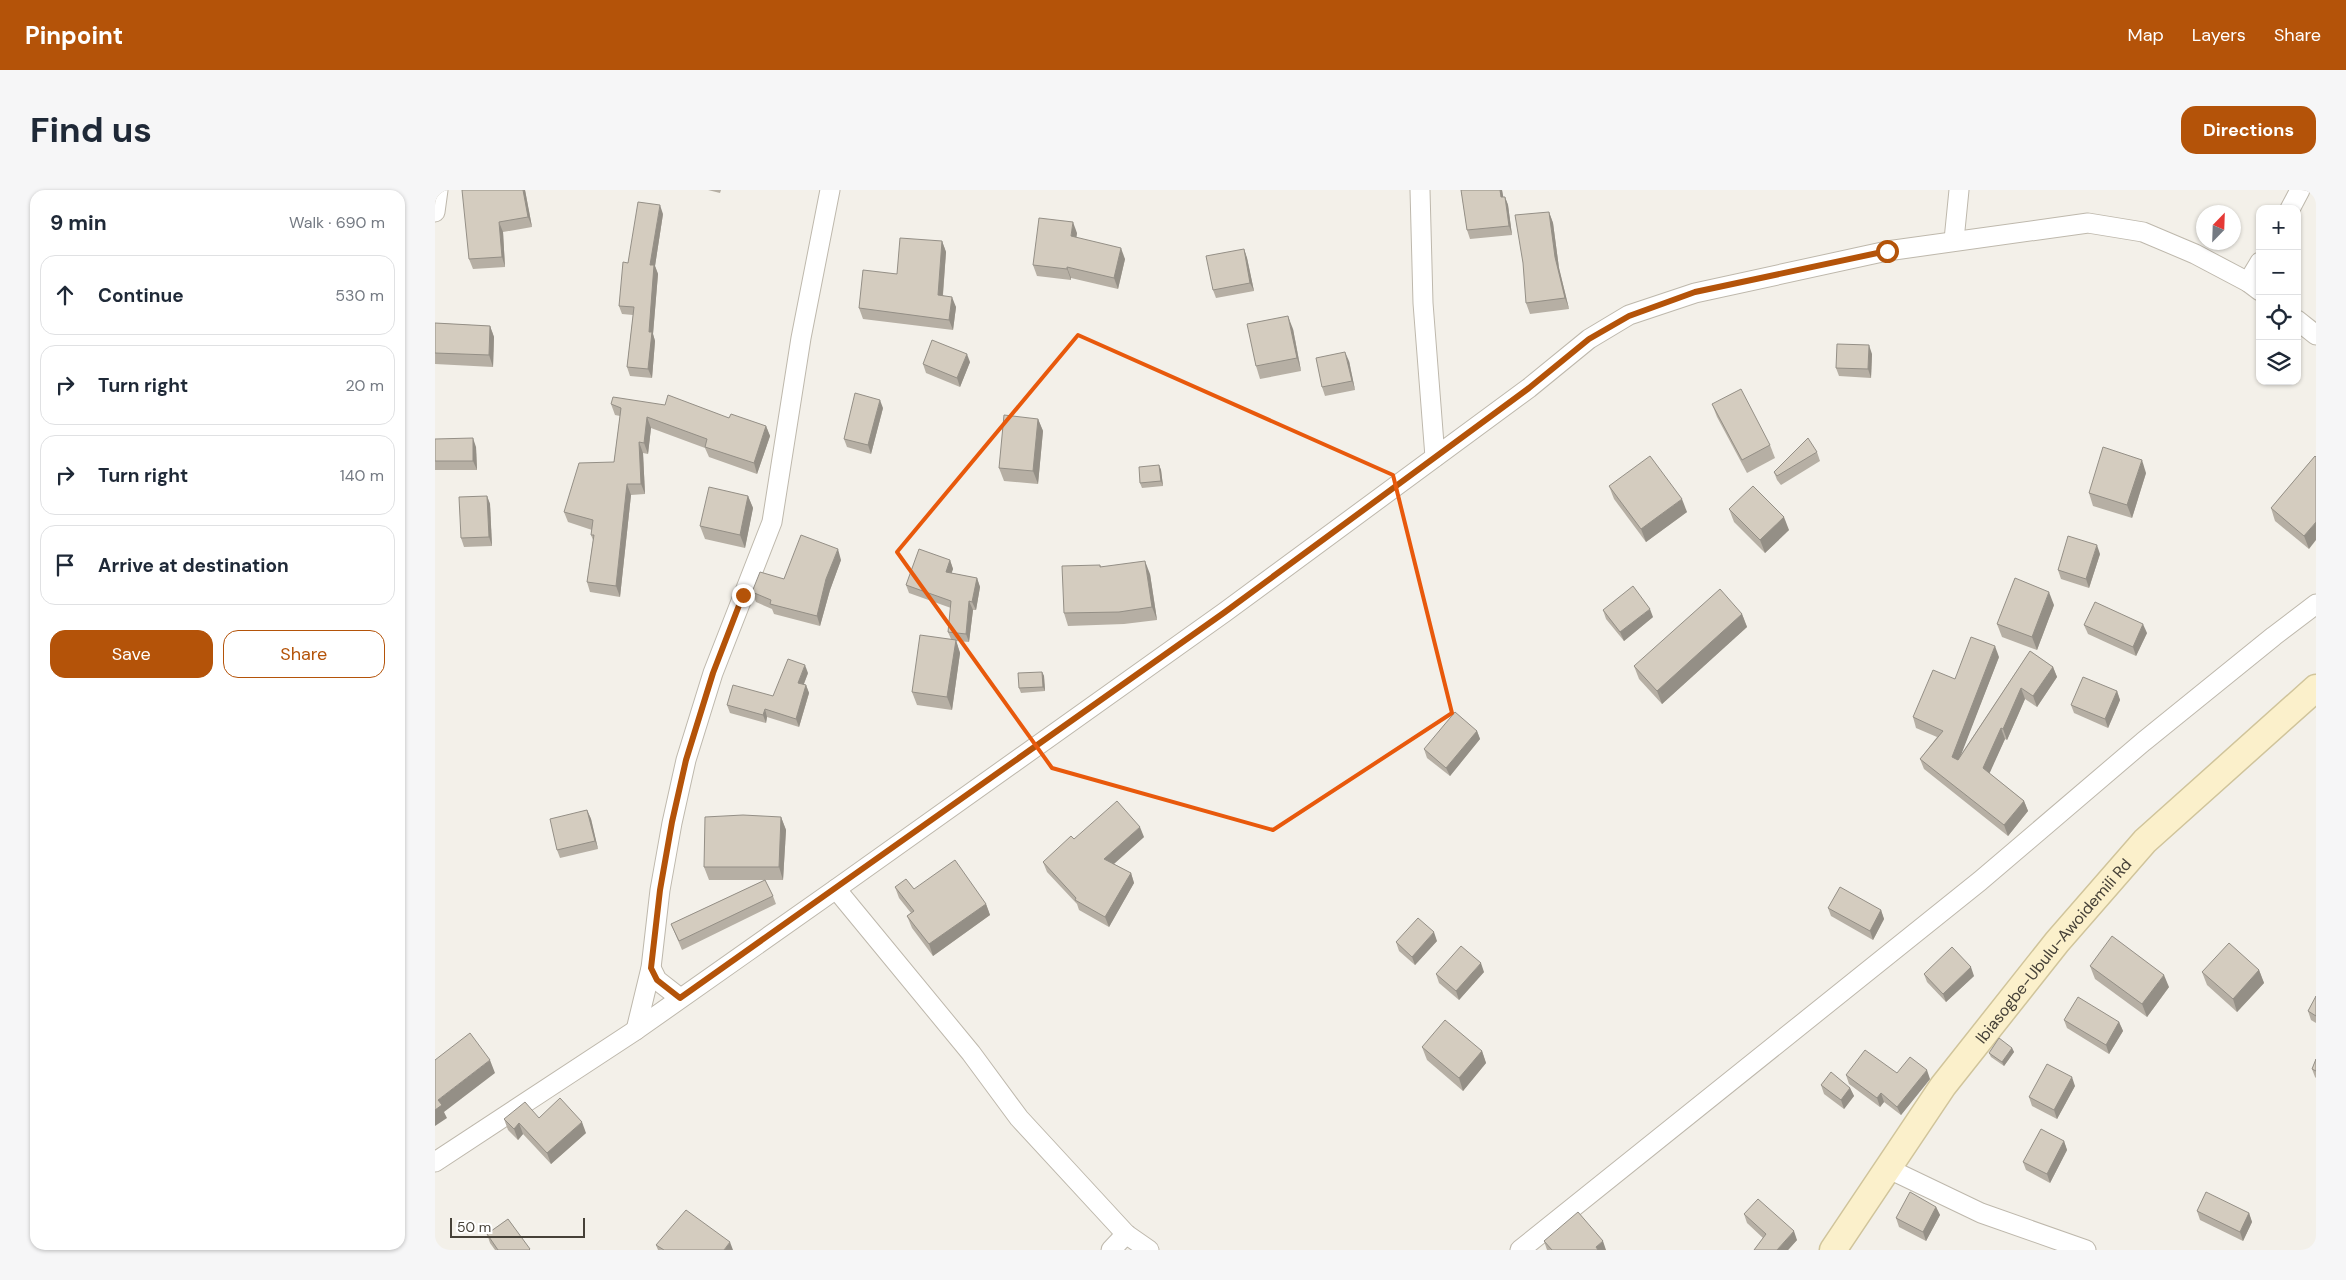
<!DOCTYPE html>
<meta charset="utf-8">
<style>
:root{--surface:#fff;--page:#f6f6f7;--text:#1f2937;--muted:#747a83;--line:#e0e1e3;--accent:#b45309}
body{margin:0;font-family:"DM Sans",sans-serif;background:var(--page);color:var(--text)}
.controls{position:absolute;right:15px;top:15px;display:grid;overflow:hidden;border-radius:10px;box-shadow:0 1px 4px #0004}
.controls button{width:45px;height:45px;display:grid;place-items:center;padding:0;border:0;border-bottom:1px solid var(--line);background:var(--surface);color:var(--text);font:25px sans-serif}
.compass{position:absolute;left:1761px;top:15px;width:45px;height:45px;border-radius:50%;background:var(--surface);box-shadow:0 1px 4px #0004;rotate:23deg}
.scale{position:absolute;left:15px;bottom:12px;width:135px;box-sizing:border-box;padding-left:5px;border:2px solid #464138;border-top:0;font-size:14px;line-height:18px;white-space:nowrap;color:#464138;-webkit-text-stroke:4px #fff;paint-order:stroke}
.stop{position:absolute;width:15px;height:15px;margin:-11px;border:4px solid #b45309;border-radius:50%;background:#fff}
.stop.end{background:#b45309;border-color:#fff;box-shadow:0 1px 5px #0008}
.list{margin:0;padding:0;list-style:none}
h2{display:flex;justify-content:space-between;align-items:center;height:65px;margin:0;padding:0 20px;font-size:21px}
h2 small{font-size:16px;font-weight:400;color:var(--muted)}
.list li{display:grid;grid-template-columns:32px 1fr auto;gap:15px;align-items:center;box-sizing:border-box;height:80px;margin:0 10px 10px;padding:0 10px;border:1px solid var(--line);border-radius:15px}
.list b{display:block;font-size:19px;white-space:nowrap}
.list em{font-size:16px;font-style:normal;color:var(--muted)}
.actions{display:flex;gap:10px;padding:15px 20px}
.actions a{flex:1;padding:11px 0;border:1px solid var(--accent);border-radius:15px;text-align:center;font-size:18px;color:var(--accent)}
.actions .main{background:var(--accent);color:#fff}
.icon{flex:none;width:28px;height:28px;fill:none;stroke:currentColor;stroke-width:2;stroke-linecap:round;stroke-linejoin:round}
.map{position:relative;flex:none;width:1881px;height:1060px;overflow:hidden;border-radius:15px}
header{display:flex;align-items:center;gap:30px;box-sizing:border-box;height:70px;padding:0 25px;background:var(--accent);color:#fff}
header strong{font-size:24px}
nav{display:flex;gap:28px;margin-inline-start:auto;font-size:18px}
.intro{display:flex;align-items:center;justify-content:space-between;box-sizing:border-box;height:120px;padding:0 30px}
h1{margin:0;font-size:35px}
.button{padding:12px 22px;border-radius:15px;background:var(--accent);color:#fff;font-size:18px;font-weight:700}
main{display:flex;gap:30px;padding:0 30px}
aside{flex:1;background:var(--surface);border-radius:15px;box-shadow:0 1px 4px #0004}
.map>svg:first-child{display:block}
</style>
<header>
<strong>Pinpoint</strong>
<nav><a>Map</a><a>Layers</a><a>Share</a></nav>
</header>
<div class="intro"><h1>Find us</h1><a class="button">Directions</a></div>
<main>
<aside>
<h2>9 min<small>Walk · 690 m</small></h2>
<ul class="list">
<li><svg class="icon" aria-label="ahead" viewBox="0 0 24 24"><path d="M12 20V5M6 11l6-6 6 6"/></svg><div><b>Continue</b></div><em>530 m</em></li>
<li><svg class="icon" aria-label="right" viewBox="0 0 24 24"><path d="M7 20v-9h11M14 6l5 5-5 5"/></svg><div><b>Turn right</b></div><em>20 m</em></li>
<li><svg class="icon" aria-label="right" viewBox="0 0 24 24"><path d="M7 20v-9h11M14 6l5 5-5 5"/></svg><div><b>Turn right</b></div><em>140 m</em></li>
<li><svg class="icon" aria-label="arrive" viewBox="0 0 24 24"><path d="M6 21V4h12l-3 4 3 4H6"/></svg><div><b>Arrive at destination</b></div></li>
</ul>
<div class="actions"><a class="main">Save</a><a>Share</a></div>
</aside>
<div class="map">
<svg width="1881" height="1060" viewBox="0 0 1881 1060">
<rect width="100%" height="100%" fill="#f3f0e9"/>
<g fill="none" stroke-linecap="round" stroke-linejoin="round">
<defs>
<g id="street">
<polyline points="985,0 988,113 1000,267"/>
<polyline points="1855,19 1865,0"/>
<polyline points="0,22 3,0"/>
<polyline points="1519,50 1524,0"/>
<polyline points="1813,92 1825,72"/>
<polyline points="1862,130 1881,145"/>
<polyline points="401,699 536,863 584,928 691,1044 714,1060"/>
<polyline points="216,778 222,790 245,808"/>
<polyline points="201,840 216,778 225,700 237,633 251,570 278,483 337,332 366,148 395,0"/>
<polyline points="0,972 201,840 401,699 790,422 1094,198 1154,149 1194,125 1260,103 1452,61 1653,33 1708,42 1760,64 1813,92 1825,101"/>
<polyline points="1452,978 1546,1023 1651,1060"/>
<polyline points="676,1060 691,1044"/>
<polyline points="1085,1060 1545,691 1708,552 1839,446 1881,414"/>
</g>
<g id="secondary">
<path id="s1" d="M 1398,1060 L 1508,896 L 1622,752 L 1710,651 L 1881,498"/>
</g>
</defs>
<!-- street casing -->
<use href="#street" stroke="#beb8ac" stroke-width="21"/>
<!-- secondary casing -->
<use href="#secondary" stroke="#d0c49b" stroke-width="29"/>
<!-- street -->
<use href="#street" stroke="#fff" stroke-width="19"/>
<!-- secondary -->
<use href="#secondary" stroke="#fbf0cb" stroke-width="26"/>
</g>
<!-- wall -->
<g fill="#b6afa4">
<polygon points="88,0 90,0 97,37 68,42 70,77 38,79 34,69"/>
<polygon points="273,0 286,0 285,3"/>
<polygon points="1026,0 1067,0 1068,7 1070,7 1073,15 1077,45 1035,49 1032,40"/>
<polygon points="1114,22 1118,33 1124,78 1134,119 1095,124 1091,113"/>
<polygon points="228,24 220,76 223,84 218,144 220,151 217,188 195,186 192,177 198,125 187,124 184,116 193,73"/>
<polygon points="642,43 641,48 690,69 683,99 636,88 636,90 602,86 598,75"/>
<polygon points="507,51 511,62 508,105 521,117 518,140 428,129 424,118 462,84"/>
<polygon points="809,59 812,68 819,101 781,108 778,100"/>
<polygon points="0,133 55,136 59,147 58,177 0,174"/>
<polygon points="858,139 866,181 825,189 821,176"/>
<polygon points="1437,164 1436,188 1404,186 1401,178"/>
<polygon points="914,171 920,200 890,206 887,197"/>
<polygon points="535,172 525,197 491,183 488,174"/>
<polygon points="176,214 294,228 331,236 335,246 322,284 274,267 270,258 216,238 213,264 208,263 210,304 196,305 185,407 155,402 152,392 158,350 156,345 157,340 133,332 129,322 179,272 185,226 180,225"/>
<polygon points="1277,214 1335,255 1340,268 1312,283 1282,227"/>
<polygon points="448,218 436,264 412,257 409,249"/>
<polygon points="603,229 608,241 603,294 569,291 564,278"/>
<polygon points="0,249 41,257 42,280 0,280"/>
<polygon points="1382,262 1385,271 1346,295 1342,290 1339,282"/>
<polygon points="1880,266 1874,359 1840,331 1836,318"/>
<polygon points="724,275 726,280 728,296 707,298 705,293"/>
<polygon points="1711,283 1697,328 1658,316 1654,303"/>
<polygon points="1174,296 1252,322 1211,352 1179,309"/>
<polygon points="52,306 55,314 57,356 29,357 26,348"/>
<polygon points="313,306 318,318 310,358 270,349 265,336"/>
<polygon points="1294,319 1354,340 1330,363 1299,332"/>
<polygon points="1665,364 1654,398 1626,389 1623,380"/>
<polygon points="406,370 395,400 385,436 339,424 337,419 321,412 317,402 349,389"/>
<polygon points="515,370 518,379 516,383 542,388 545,397 541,420 538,420 534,452 521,451 525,463 517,520 482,515 477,502 516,449 513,442 516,418 474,403 471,395"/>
<polygon points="665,375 666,377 715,384 722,430 689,434 633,436 629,423"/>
<polygon points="1619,415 1602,460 1567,447 1562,434"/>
<polygon points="1168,420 1218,427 1189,451 1171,429"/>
<polygon points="1307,424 1312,437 1227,514 1204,489 1199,476"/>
<polygon points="1649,435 1712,443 1701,466 1653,444"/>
<polygon points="1595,461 1618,477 1622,487 1602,517 1590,509 1572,550 1570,549 1554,583 1589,611 1593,621 1573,646 1489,579 1485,569 1502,547 1481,538 1478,527 1520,489 1564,467 1525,566"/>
<polygon points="607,482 609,486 610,501 586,503 584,498"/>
<polygon points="373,483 369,494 371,495 374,503 364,537 332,527 331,533 295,523 292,515 338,506"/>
<polygon points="1682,501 1685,510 1673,538 1639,523 1636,515"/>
<polygon points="1042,541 1045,549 1015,586 992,568 989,559"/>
<polygon points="152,620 156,629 163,659 125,668 122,660"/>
<polygon points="346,627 351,640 348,690 330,690 338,706 341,714 247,760 236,734 330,690 274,690 269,677"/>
<polygon points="709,647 679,674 696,683 699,693 674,737 644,720 642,714 612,682 608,672 639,649"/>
<polygon points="460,697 479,699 551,714 555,725 498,766 477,738 472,726 476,723 464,708"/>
<polygon points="1393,718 1446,720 1449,729 1438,750 1396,726"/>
<polygon points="1002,751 980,775 964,761 961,752"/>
<polygon points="1655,776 1734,797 1712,827 1660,789"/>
<polygon points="1824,780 1829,793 1802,822 1772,795 1767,782"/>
<polygon points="1049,782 1024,810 1004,793 1001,784"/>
<polygon points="1489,784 1539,786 1511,812 1492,792"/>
<polygon points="1881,806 1881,833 1876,830 1873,821"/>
<polygon points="1629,830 1684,832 1688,841 1674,864 1632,838"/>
<polygon points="987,857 1047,861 1051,873 1028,901 992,870"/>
<polygon points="1577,858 1579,862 1569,876 1556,867 1554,863"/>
<polygon points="1881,869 1881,888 1880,887 1877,879"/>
<polygon points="1411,885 1495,889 1466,925 1449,912 1445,917 1414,894"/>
<polygon points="1386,895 1415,898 1419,906 1409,919 1389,904"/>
<polygon points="1640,896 1622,929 1597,916 1594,907"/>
<polygon points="104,928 151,943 116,974 88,944 83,950 73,940 69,929"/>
<polygon points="1629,951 1632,960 1615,993 1591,980 1588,972"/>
<polygon points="1501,1017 1505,1025 1491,1051 1464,1037 1461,1028"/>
<polygon points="1762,1021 1814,1023 1817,1032 1808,1051 1765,1030"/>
<polygon points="1309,1024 1362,1050 1353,1060 1319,1060 1328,1048 1312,1033"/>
<polygon points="73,1029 95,1060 60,1060 55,1053 52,1044"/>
<polygon points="1109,1051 1171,1060 1112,1060"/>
<polygon points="221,1055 298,1060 223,1060"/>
</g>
<!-- shaded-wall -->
<g fill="#948f86">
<polygon points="88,0 90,0 97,37 93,27"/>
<polygon points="1065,0 1067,0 1070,16 1066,7"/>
<polygon points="1070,7 1073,15 1077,45 1074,36"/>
<polygon points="225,15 228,24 220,76 223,84 218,144 220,151 217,188 213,179 215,75"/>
<polygon points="1114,22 1118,33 1124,78 1134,119 1130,108 1120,67"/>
<polygon points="64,32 68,42 70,77 67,67"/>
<polygon points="638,32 642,43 640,57 636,46"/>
<polygon points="507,51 511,62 507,115 503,105"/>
<polygon points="686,58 690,69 683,99 679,88"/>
<polygon points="809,59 812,68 819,101 815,93"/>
<polygon points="632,77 636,88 636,90 632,79"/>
<polygon points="517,107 521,117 518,140 514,130"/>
<polygon points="853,126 858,139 866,181 862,168"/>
<polygon points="55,136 59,147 58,177 54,165"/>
<polygon points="1434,155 1437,164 1436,188 1433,179"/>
<polygon points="910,162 914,171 920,200 917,191"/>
<polygon points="532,164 535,172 525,197 522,188"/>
<polygon points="445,210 448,218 436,264 433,255"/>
<polygon points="212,227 216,238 213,264 209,253"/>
<polygon points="603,229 608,241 603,294 598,281"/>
<polygon points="331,236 335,246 322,284 319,273"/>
<polygon points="38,248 41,257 42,280 38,271"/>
<polygon points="204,252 208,263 210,304 206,294"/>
<polygon points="1707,270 1711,283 1697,328 1692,315"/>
<polygon points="724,275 726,280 728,296 726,291"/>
<polygon points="192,294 196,305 185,407 181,396"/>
<polygon points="52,306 55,314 57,356 54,347"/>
<polygon points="313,306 318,318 310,358 305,345"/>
<polygon points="1247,309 1252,322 1211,352 1206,339"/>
<polygon points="1349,327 1354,340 1330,363 1325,350"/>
<polygon points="1881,332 1881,350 1874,359 1869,346"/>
<polygon points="1662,355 1665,364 1654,398 1651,389"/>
<polygon points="403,359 406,370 395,400 385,436 382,426 391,389"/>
<polygon points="515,370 518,379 514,391 511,382"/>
<polygon points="710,371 715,384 722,430 717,417"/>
<polygon points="542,388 545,397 541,420 537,412"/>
<polygon points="1614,402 1619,415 1602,460 1597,447"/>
<polygon points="534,411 538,420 534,452 531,444"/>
<polygon points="1215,419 1218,427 1189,451 1185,442"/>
<polygon points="1307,424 1312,437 1227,514 1222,501"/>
<polygon points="1708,434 1712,443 1701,466 1698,457"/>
<polygon points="521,450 525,463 517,520 512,507"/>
<polygon points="1560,456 1564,467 1521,578 1517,567"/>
<polygon points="370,475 373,483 366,501 363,493"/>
<polygon points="1618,477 1622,487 1602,517 1598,506"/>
<polygon points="607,482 609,486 610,501 608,497"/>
<polygon points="371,495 374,503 364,537 361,529"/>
<polygon points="1586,498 1590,509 1572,550 1568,539"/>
<polygon points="1682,501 1685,510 1673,538 1670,529"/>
<polygon points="330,519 332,527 331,533 328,525"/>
<polygon points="1566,538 1570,549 1552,589 1548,578"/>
<polygon points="1042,541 1045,549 1015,586 1011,578"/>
<polygon points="1589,611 1593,621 1573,646 1569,635"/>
<polygon points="152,620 156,629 163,659 160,651"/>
<polygon points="346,627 351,640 348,690 344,677"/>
<polygon points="705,637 709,647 673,679 669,669"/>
<polygon points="696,683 699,693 674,737 670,727"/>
<polygon points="551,714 555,725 498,766 494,754"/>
<polygon points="1446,720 1449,729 1438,750 1435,741"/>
<polygon points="999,742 1002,751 980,775 977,767"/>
<polygon points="1046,773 1049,782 1024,810 1021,801"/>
<polygon points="1536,777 1539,786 1511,812 1508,804"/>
<polygon points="1824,780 1829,793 1802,822 1798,809"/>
<polygon points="1729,785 1734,797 1712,827 1707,814"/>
<polygon points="1684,832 1688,841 1674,864 1671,855"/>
<polygon points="1577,858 1579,862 1569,876 1567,872"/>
<polygon points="1047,861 1051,873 1028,901 1024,888"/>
<polygon points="55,870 60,883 9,922 12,928 0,936 0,920 3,910"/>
<polygon points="1492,880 1495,889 1466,925 1462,917"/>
<polygon points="1637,887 1640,896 1622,929 1619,920"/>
<polygon points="1415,898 1419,906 1409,919 1406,910"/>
<polygon points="1446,903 1449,912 1445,917 1442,908"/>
<polygon points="147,932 151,943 116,974 112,963"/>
<polygon points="84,933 88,944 83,950 79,939"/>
<polygon points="1629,951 1632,960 1615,993 1612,984"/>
<polygon points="1501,1017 1505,1025 1491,1051 1488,1042"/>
<polygon points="1814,1023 1817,1032 1808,1051 1805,1042"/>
<polygon points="1359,1041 1362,1050 1353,1060 1342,1060"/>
<polygon points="1168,1051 1171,1060 1162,1060 1161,1057"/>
<polygon points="295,1052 298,1060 289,1060"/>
</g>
<!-- building -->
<g fill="#d4ccbf" stroke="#948f86">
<polygon points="27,0 88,0 93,27 64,32 67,67 34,69"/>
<polygon points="1026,0 1065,0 1066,7 1070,7 1074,36 1032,40"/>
<polygon points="203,12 225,15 215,75 219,75 214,142 217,142 213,179 192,177 199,117 184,116 188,72 193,73"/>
<polygon points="1114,22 1120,67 1130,108 1091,113 1088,73 1080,25"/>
<polygon points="604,28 638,32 636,46 686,58 679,88 632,77 632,79 598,75"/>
<polygon points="465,48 507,51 503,105 517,107 514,130 424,118 428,80 462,84"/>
<polygon points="809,59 815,93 778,100 771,66"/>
<polygon points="853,126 862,168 821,176 812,134"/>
<polygon points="0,133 55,136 54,165 0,163"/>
<polygon points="497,150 532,164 522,188 488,174"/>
<polygon points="1402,154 1434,155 1433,179 1401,178"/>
<polygon points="910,162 917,191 887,197 881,168"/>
<polygon points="1306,199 1335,255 1307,270 1277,214"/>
<polygon points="420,203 445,210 433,255 409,249"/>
<polygon points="233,205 294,228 296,224 331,236 319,273 270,257 272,249 212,227 209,253 204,252 206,294 192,294 181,396 152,392 159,345 156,345 158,330 129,322 144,273 179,272 186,218 176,214 178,207 230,215"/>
<polygon points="569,225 603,229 598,281 564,278"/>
<polygon points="38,248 38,271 0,271 0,249"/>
<polygon points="1373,248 1382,262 1342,286 1339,282"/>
<polygon points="1668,257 1707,270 1692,315 1654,303"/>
<polygon points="1215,266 1247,309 1206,339 1174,296"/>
<polygon points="1880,266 1881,267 1881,332 1869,346 1836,318"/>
<polygon points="724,275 726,291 705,293 704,277"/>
<polygon points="1318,296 1349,327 1325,350 1294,319"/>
<polygon points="274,297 313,306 305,345 265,336"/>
<polygon points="52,306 54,347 26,348 24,307"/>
<polygon points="366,345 403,359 391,389 382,426 335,414 336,410 317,402 325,382 349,389"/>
<polygon points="1633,346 1662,355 1651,389 1623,380"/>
<polygon points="484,359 515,370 511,382 542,388 537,412 534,411 531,444 513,442 516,411 471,395"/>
<polygon points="710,371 717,417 684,422 629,423 627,376 665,375 665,377"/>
<polygon points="1580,388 1614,402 1597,447 1562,434"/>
<polygon points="1198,396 1215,419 1185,442 1168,420"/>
<polygon points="1285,399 1307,424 1222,501 1199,476"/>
<polygon points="1660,412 1708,434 1698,457 1649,435"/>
<polygon points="485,445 521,450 512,507 477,502"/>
<polygon points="1536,447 1560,456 1517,567 1523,570 1595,461 1618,477 1598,506 1586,498 1568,539 1566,538 1548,578 1589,611 1569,635 1485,569 1508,541 1478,527 1498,480 1520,489"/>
<polygon points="353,469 370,475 363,493 371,495 361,529 330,519 328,525 292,515 298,495 338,506"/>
<polygon points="607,482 608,497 584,498 583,483"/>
<polygon points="1648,487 1682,501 1670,529 1636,515"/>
<polygon points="1020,522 1042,541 1011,578 989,559"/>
<polygon points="682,611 705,637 669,669 696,683 670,727 640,710 641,708 608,672 636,646 639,649"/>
<polygon points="152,620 160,651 122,660 115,629"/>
<polygon points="308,625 346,627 344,677 269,677 270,627"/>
<polygon points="520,670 551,714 494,754 472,726 479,721 460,697 471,689 479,699"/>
<polygon points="330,690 338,706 244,751 236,734"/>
<polygon points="1405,697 1446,720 1435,741 1393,718"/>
<polygon points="983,728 999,742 977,767 961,752"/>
<polygon points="1677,746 1729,785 1707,814 1655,776"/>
<polygon points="1794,753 1824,780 1798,809 1767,782"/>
<polygon points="1026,756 1046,773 1021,801 1001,784"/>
<polygon points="1517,757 1536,777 1508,804 1489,784"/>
<polygon points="1881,806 1881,826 1873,821"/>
<polygon points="1643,807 1684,832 1671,855 1629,830"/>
<polygon points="1010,830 1047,861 1024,888 987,857"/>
<polygon points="35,843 55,870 3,910 7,915 0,920 0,870"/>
<polygon points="1564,848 1577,858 1567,872 1554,863"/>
<polygon points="1430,860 1462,883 1475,867 1492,880 1462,917 1446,903 1442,908 1411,885"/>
<polygon points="1881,869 1881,881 1877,879"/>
<polygon points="1612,874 1637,887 1619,920 1594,907"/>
<polygon points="1396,882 1415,898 1406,910 1386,895"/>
<polygon points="125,908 147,932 112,963 84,933 79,939 69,929 90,912 104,928"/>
<polygon points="1606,939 1629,951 1612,984 1588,972"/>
<polygon points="1475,1002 1501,1017 1488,1042 1461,1028"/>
<polygon points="1771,1002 1814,1023 1805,1042 1762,1021"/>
<polygon points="1323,1009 1359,1041 1342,1060 1319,1060 1331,1044 1309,1024"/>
<polygon points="251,1020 295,1052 289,1060 229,1060 221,1055"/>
<polygon points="1143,1022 1168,1051 1161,1057 1163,1060 1117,1060 1109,1051"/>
<polygon points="73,1029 95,1059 94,1060 63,1060 52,1044"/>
</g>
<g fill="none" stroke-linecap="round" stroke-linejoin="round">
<!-- route -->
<polyline stroke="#b45309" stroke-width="6" points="308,405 278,483 251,570 237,632 225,700 216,778 222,790 245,808 790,422 1094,198 1154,149 1194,126 1260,102 1452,61"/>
</g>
<!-- marked area -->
<path fill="none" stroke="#e8590c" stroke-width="4" stroke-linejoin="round" d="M 643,145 L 958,285 L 1017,523 L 838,640 L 617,578 L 462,362 Z"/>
<g text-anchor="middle" stroke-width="4.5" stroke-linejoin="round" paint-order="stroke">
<!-- street labels -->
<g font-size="16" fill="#464138" stroke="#fff">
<text dy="6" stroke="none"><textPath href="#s1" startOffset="372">Ibiasogbe-Ubulu-Awoidemili Rd</textPath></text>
</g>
</g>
</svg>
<div class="controls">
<button>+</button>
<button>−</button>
<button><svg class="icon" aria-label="locate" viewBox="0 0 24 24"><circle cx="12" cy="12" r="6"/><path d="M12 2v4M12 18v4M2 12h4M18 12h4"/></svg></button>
<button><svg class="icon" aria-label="layers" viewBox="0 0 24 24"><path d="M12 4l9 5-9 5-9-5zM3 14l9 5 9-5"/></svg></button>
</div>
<svg class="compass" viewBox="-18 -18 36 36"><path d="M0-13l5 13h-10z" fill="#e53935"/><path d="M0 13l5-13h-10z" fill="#747a83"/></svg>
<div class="scale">50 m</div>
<div class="stop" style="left:1452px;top:61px"></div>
<div class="stop end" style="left:308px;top:405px"></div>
</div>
</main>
